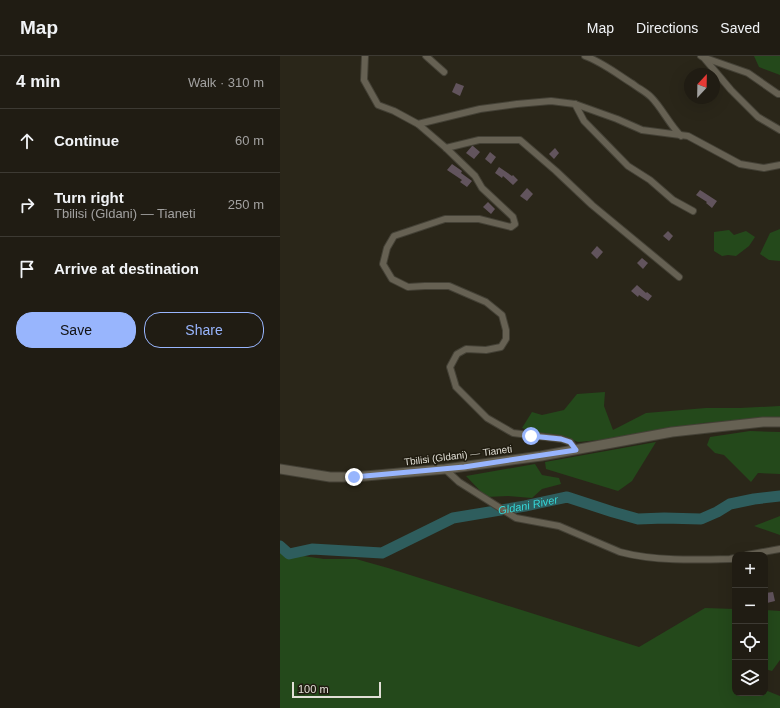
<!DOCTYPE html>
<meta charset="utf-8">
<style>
:root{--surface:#201c13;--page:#2d2921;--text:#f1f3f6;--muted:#a2a1a0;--line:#3d3a33;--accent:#98b5fd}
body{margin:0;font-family:Helvetica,sans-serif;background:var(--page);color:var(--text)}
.controls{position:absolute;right:12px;bottom:12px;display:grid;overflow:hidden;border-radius:8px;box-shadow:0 4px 16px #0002}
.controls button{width:36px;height:36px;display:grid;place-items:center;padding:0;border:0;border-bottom:1px solid var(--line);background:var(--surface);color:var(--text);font:20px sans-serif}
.compass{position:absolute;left:404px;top:12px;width:36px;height:36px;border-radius:50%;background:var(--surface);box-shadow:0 4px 16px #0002;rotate:22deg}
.scale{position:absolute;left:12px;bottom:10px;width:89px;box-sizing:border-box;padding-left:4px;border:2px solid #e1dfd6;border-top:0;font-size:11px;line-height:14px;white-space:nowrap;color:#e1dfd6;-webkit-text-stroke:3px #201c10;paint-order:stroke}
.stop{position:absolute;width:12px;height:12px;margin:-9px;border:3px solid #98b5fd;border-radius:50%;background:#fff}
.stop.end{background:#98b5fd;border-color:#fff;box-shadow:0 1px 4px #0008}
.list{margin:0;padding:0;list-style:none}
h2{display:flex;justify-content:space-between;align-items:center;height:52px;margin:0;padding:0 16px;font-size:17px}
h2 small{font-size:13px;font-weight:400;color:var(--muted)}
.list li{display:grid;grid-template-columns:26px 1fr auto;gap:12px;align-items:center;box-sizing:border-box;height:64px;padding:0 16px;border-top:1px solid var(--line)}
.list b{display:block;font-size:15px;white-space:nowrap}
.list p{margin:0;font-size:13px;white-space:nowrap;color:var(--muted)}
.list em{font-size:13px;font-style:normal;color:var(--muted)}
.actions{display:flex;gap:8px;padding:12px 16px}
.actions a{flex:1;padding:9px 0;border:1px solid var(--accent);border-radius:16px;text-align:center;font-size:14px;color:var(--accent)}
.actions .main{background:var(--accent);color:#111}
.icon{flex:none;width:22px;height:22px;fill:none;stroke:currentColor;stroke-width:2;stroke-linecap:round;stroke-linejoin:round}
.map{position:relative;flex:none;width:500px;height:652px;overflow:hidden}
header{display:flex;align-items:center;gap:24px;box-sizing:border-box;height:56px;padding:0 20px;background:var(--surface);border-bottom:1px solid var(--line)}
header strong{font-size:19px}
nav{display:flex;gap:22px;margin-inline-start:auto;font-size:14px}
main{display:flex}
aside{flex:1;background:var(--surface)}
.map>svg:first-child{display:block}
</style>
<header>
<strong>Map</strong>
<nav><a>Map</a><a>Directions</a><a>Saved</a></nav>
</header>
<main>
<aside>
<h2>4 min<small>Walk · 310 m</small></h2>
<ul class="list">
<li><svg class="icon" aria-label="ahead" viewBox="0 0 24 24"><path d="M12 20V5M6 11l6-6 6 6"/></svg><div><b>Continue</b></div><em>60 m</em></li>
<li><svg class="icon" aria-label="right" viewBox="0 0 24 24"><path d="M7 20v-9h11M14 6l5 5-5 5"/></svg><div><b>Turn right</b><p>Tbilisi (Gldani) — Tianeti</p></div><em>250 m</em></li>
<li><svg class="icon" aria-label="arrive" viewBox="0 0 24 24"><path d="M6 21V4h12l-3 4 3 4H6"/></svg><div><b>Arrive at destination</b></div></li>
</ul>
<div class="actions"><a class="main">Save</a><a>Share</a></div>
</aside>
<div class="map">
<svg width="500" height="652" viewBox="0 0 500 652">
<rect width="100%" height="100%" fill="#2a2619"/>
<!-- green -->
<g fill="#24491b">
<polygon points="474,0 500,0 500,19 479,11"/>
<polygon points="500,173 500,205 489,204 480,198 490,177"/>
<polygon points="449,174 454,179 466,175 475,181 469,190 456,200 448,199 442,200 434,195 434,176"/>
<polygon points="325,336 324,350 333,374 366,357 426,352 460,352 500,350 500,361 423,367 341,382 298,386 283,380 255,377 242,372 252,356 262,359 284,354 297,338"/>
<polygon points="470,375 500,376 500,418 478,417 471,426 444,399 435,397 427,389 430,381"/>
<polygon points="376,386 352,425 338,435 266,413 265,406"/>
<polygon points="255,408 262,419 279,422 281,428 262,433 252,442 228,440 206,441 186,420"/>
<polygon points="500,460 500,479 474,470"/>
<polygon points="0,492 9,498 44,503 76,503 108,512 359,591 425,552 455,553 455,616 453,621 455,622 455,637 485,637 485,634 500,640 500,652 0,652"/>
<polygon points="485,554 500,555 500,604 492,615 485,613"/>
</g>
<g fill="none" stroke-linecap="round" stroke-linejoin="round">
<!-- river -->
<path stroke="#2e5d5d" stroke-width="11" id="s1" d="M 0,490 L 9,498 L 32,493 L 102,497 L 173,462 L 245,450 L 287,441 L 333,456 L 358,463 L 384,462 L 421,463 L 437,456 L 450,448 L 474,443 L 500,440"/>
</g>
<!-- building -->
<g fill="#62545d">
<polygon points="176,27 184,30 180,40 172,36"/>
<polygon points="192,90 193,90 200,96 194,103 186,97"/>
<polygon points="275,92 279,97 274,103 269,98"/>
<polygon points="210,96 216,101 211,108 205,103"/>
<polygon points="172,108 182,115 181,117 192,125 187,131 180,126 182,124 167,114"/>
<polygon points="219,111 232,120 233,119 238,124 233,129 223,120 222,122 215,117"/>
<polygon points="247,132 253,138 247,145 240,140"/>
<polygon points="420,134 437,145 432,152 426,147 427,146 416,139"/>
<polygon points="208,146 215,153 211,158 203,151"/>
<polygon points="388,175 393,180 389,185 383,180"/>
<polygon points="317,190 323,196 317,203 311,197"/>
<polygon points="362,202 368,207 363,213 357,207"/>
<polygon points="357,229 366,237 367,236 372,240 368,245 359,239 358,241 351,235"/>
<polygon points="493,536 495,545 487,547 485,537"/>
</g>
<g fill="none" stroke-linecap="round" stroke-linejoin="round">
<defs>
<g id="street">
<polyline points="85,0 84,24 98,49 114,55 138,68 200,53 237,48 271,45 295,48 337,63 362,74 408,80 460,108 484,112 500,109"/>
<polyline points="146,0 164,16"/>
<path d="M 305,0 C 322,6 337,18 353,28 C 358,32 366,36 371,41 C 382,52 389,68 401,80"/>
<polyline points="421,0 424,2 451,34 478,61 500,74"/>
<polyline points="425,2 468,17 498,38 500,38"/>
<polyline points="295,48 304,65 348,110 370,124 393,144 413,155"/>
<polyline points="138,68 166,92 195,120 202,132 233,161 235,168 231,171 199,163 165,163 114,180 107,192 103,208 112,223 128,231 145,230 169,230 206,246 222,259 226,274 226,283 221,291 206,294 186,293 177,298 170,311 176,331 207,362 233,377 281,383 290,386 296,394"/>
<polyline points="166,92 199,84 240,84 276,115 312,149 399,221"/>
<path d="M 165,413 L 179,426 L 236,462 L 279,470 L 340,496 C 373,505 415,504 450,503 L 455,502"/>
<polyline points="467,499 500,493"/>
</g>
<polyline id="secondary" points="0,413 50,421 74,421 165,413 261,400 392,376 483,366 500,366"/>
</defs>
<!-- street casing -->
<use href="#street" stroke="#444136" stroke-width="8"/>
<!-- secondary casing -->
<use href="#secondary" stroke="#444136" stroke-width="11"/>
<!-- street -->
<use href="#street" stroke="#666153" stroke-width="6"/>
<!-- secondary -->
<use href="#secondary" stroke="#666153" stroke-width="9"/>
</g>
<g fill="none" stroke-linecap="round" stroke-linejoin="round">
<!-- route -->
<polyline stroke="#98b5fd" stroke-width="5" points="74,421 184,411 296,394 290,386 281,383 251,380"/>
</g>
<g text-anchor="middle" stroke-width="3" stroke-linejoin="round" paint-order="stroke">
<!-- street labels -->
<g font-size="10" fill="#e1dfd6" stroke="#201c10">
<text transform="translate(178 399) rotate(-7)" y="4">Tbilisi (Gldani) — Tianeti</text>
</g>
<!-- water labels -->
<g font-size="11" font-style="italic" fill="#35d8d9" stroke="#201c10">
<text dy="4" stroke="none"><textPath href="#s1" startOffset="261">Gldani River</textPath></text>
</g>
</g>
</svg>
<div class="controls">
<button>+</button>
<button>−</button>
<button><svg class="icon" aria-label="locate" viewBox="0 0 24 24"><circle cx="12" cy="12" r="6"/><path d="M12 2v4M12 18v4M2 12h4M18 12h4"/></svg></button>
<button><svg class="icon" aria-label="layers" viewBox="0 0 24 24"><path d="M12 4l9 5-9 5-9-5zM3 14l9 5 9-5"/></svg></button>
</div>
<svg class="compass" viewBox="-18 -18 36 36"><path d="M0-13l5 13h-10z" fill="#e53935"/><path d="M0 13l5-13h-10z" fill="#a2a1a0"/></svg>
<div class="scale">100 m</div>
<div class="stop" style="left:251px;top:380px"></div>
<div class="stop end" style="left:74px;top:421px"></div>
</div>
</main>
